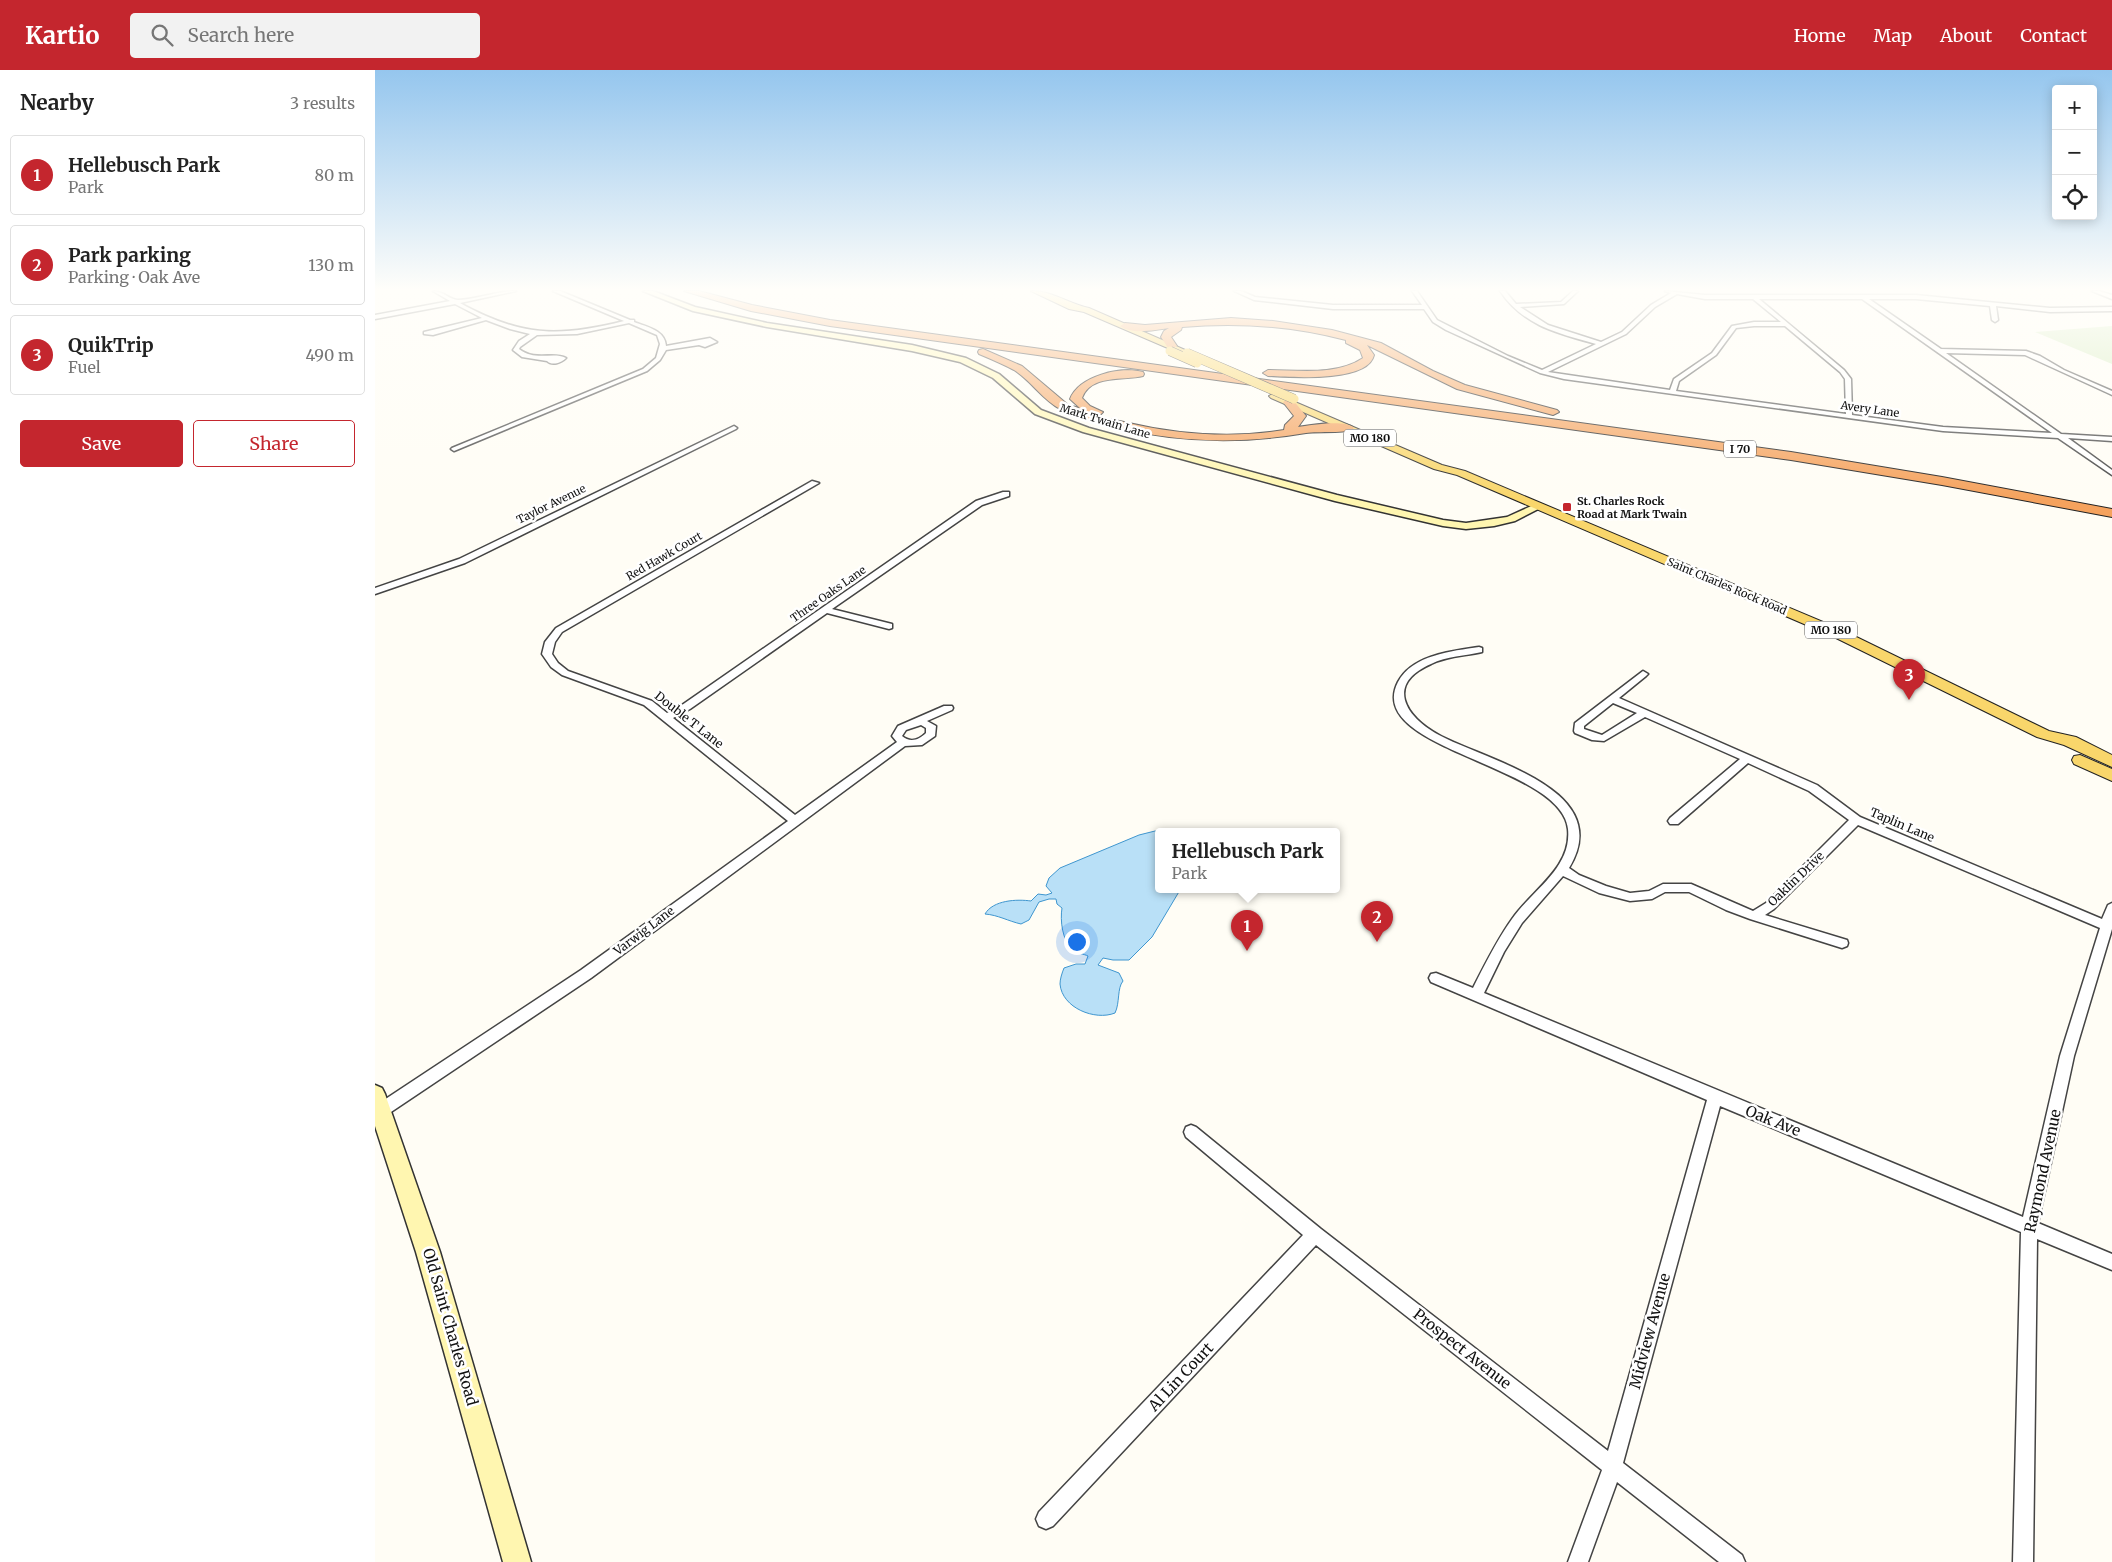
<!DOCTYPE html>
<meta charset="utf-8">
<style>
:root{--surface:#fff;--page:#f2f2f2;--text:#222;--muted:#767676;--line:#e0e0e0;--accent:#c4262e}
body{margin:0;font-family:Merriweather,serif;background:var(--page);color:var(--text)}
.controls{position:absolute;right:15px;top:15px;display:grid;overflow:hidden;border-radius:5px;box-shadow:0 2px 12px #0003}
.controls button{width:45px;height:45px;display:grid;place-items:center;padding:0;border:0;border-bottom:1px solid var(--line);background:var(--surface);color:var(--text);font:25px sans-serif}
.you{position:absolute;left:701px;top:871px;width:18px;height:18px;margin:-12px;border:4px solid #fff;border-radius:50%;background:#1a73e8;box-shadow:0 0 0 8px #1a73e833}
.badge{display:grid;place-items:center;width:32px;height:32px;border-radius:50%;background:var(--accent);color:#fff;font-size:16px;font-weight:700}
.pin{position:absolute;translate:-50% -41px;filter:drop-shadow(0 1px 2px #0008)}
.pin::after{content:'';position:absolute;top:26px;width:18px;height:15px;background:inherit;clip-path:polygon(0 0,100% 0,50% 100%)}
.popup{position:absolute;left:780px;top:758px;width:185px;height:65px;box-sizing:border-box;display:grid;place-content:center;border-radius:5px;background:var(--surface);filter:drop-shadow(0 1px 4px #0005);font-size:16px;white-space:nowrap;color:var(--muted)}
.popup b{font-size:19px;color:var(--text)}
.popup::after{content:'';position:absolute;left:50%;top:100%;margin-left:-10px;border:10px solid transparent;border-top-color:var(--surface)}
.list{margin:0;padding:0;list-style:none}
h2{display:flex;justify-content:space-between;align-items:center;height:65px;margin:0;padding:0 20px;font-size:21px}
h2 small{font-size:16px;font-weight:400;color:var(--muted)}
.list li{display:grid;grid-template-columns:32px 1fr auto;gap:15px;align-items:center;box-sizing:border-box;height:80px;margin:0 10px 10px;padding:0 10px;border:1px solid var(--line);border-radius:5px}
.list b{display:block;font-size:19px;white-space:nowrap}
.list p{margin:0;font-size:16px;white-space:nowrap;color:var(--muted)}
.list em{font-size:16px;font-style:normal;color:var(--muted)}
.actions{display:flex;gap:10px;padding:15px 20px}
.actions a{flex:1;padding:11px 0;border:1px solid var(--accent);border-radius:5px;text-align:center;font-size:18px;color:var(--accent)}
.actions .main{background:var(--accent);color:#fff}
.icon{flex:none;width:28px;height:28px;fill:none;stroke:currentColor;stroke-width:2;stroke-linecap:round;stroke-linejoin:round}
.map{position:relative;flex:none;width:1737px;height:1492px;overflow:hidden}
header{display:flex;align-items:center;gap:30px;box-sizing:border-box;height:70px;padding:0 25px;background:var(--accent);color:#fff}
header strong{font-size:24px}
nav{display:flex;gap:28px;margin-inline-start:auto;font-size:18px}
.search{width:350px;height:45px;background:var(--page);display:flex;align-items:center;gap:12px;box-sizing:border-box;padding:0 18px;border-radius:5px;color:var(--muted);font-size:19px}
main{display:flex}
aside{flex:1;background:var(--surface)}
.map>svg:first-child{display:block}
</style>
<header>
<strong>Kartio</strong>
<div class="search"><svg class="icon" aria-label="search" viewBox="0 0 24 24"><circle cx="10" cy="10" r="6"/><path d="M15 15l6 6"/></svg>Search here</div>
<nav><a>Home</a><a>Map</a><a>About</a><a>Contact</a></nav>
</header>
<main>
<aside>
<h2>Nearby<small>3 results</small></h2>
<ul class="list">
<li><span class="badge">1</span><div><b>Hellebusch Park</b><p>Park</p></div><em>80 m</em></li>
<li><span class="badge">2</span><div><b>Park parking</b><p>Parking · Oak Ave</p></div><em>130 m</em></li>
<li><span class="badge">3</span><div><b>QuikTrip</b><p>Fuel</p></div><em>490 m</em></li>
</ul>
<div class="actions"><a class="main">Save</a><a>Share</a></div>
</aside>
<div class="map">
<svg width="1737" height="1492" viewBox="0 0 1737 1492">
<rect width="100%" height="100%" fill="#fffdf5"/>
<!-- green -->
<polygon fill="#d5ebbd" points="1737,256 1737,294 1660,262"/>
<!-- water -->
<path fill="#b9e0f7" stroke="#3f96cf" d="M 780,761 L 787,762 L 783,762 L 783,820 L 805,820 L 777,867 L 754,890 L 738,890 L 728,888 L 723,895 L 744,903 L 748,911 C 742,918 745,933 740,943 C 720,951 687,938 685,914 C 685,909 687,903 689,898 L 701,894 L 710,894 L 713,886 C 709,884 701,883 698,880 C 687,871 685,850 687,838 L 682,834 L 681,829 L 674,829 L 664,832 L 654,850 L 646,854 C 633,851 623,845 610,844 C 618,830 642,829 656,831 L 663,824 L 671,825 L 677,823 L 671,816 L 674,808 L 685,798 L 764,765 Z"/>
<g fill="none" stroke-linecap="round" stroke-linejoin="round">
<defs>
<g id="street">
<path d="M 58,221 C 68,221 75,230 83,230 C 103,229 122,221 141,221 L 85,233 C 145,266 182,268 249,251 L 178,221 L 185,221 L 255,250 L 259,250 L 259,252 C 272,257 290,260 291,276 L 335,268 L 342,272 L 330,277 L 324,275 L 291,280 L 285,290 L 272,301 L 79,381 L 76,379 L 77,378 L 268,299 L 281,288 L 285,274 L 282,265 L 254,253 L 202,264 L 162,265 L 145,277 L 144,279 C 161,292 178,281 191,288 C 186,293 177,296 172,291 L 147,287 L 138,280 L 144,271 L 155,264 L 135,259 L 111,250 L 58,265 L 49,264 L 49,262 L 107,248 L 80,234 L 0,249 L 0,245 L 75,231 Z"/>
<path d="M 859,221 L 866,221 L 880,227 L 958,235 L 1047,235 L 1037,221 L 1042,221 L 1062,250 L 1133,286 L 1167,300 L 1221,274 C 1181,263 1148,255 1125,221 L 1130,221 L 1141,234 L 1186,232 L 1198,221 L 1203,221 L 1189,234 L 1145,237 L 1173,255 L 1226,272 L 1247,262 L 1276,235 L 1296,223 L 1290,221 L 1330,225 L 1541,225 L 1675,238 L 1737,237 L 1737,241 L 1675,242 L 1621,236 L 1623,250 L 1620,252 L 1617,250 L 1615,236 L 1541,229 L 1494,229 L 1566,279 L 1651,281 L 1665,286 L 1689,300 L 1737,321 L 1737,325 L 1735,324 L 1650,285 L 1571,283 L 1686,364 L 1737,367 L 1737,371 L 1693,368 L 1737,400 L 1737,405 L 1683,368 L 1568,361 L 1189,309 L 1165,303 L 1071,260 L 1058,252 L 1049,239 L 958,239 L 879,230 ZM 1302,224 L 1330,229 L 1378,229 L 1406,252 L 1379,252 L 1357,256 L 1337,283 L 1299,309 L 1295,320 L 1173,302 L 1251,264 L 1280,237 ZM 1384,229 L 1487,229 L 1677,363 L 1568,357 L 1477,345 L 1476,309 L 1469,300 ZM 1379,256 L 1410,256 L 1465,302 L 1470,309 L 1471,344 L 1301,321 L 1304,311 L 1341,285 L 1361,258 Z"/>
<polygon points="1717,221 1724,221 1737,225 1737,229"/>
<polygon points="359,356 362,358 361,359 90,493 0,524 0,518 84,489"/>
<path d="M 437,411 L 444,413 L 187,562 L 180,572 L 177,584 L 183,593 L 193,601 L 277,631 L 292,643 L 307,635 L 601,431 L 628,422 L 634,422 L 634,426 L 607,435 L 457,539 L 517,554 L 517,558 L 514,559 L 452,543 L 315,639 L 298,648 L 420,745 L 522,672 L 517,666 L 523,656 L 569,636 L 577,636 L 578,638 L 577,640 L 552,651 L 561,656 L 560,666 L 547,675 L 530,676 L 216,908 L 10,1046 L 5,1047 L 0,1046 L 0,1036 L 206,900 L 413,751 L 269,635 L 187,605 L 176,597 L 167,584 L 170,572 L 181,558 ZM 546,655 L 551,658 L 551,663 C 544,670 535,673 527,666 L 531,660 Z"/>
<path d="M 1104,577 L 1107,578 L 1107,582 C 1090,586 1072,586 1056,594 C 1010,614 1030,647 1064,665 C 1112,691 1242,719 1194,798 L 1204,805 L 1231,816 L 1255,823 L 1274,821 L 1288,814 L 1316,814 L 1378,841 L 1391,833 L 1474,750 L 1434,721 L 1373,693 L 1303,754 L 1295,754 L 1293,751 L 1295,748 L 1365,689 L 1270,647 L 1229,671 L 1217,670 L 1200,663 L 1199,661 L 1200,653 L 1268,601 L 1273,604 L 1271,606 L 1244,628 L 1442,715 L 1485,747 L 1727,849 L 1733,835 L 1737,833 L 1737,859 L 1699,986 L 1663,1153 L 1737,1184 L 1737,1200 L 1662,1169 L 1658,1492 L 1638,1492 L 1646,1162 L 1345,1036 L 1248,1393 L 1367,1485 L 1370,1492 L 1344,1492 L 1242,1412 L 1213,1492 L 1193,1492 L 1227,1400 L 941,1175 L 678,1456 L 671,1459 L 664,1456 L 661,1449 L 664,1442 L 928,1165 L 811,1067 L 809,1062 L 811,1057 L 816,1055 L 821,1057 L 946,1159 L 1233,1381 L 1332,1030 L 1056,912 L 1054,908 L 1056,904 L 1061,903 L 1098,918 C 1110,894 1122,870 1137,849 C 1157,820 1197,798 1193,759 C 1186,694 988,680 1023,612 C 1037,585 1077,581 1104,577 ZM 1238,633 L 1262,643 L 1227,665 L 1209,659 L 1209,656 ZM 1483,755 L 1725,858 L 1685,986 L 1648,1147 L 1109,923 L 1129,882 L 1147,853 L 1188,806 L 1224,823 L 1255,831 L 1277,829 L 1290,822 L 1314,822 L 1351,840 L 1375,849 L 1467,878 L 1472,876 L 1473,873 L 1472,870 L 1390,845 L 1399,839 Z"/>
</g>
<g id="secondary">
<polygon points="268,221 278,221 320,237 392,253 537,275 591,288 624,304 666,340 714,358 962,425 1068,450 1091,453 1132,447 1163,433 1169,436 1140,451 1119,456 1091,459 1068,456 960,431 708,362 660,344 618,308 585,292 537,281 392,257 318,241"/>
<polygon points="0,1015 7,1018 10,1024 65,1182 156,1492 128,1492 41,1182 0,1056"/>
</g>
<g id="primary">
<path d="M 656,221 C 675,220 695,234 714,238 L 817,283 L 812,286 L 809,285 L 709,242 L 694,239 Z"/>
<polygon points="899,323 1067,395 1090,401 1467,560 1674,661 1701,667 1737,685 1737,697 1689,675 1662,667 1457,566 1082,405 1059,399 896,328 894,326"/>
<polygon points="1705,685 1737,699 1737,711 1699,694 1697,690 1699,686"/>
</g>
<g id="highway">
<polygon points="309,221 324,221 377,235 455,250 1416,382 1567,407 1737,439 1737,447 1567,415 1416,390 455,256 376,241"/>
<path d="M 856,248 L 898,251 L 957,260 L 1006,273 L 1058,301 L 1090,315 L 1182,340 L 1184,342 L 1178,345 L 1082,319 L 992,275 L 999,285 C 993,313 915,307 893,306 L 888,303 L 893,300 C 924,300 961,306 988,288 L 985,280 L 971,273 L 971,270 C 918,256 862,252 807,257 L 806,260 L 796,267 L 802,276 L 797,279 L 793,278 L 786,267 L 789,261 L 794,258 C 781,260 756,265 745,256 L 750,253 L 770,255 Z"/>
<path d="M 608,279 L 647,296 L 692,334 L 706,339 L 695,329 C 704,306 745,296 768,302 L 769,304 L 768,306 C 748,311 716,304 707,328 L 715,336 L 728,342 L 726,344 L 719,345 C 728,349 739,350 749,352 C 800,364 857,369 909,360 L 910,355 L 919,346 L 908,332 L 914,329 L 918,330 L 931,346 L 923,357 C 936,355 970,349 979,358 C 974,364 942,361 931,363 C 867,374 807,373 743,358 C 723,353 704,349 685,339 C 668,330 656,311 639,300 C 628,294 616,289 604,284 L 603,282 L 604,280 Z"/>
</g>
</defs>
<!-- street casing -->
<use href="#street" stroke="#444" stroke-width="3"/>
<!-- secondary casing -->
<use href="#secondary" stroke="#333" stroke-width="3"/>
<!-- primary casing -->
<use href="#primary" stroke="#222" stroke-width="2"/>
<!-- highway casing -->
<use href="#highway" stroke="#222" stroke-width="2"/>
<!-- street -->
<use href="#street" fill="#fff" fill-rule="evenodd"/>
<!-- secondary -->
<use href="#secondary" fill="#fff6b0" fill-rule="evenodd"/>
<!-- primary -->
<use href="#primary" fill="#f9d66b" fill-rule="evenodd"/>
<!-- highway -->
<use href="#highway" fill="#f5a25d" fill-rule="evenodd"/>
<defs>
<g id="primary-bridge">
<polyline points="795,281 822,293"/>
<polyline points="812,283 919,329"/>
</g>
</defs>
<!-- primary-bridge casing -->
<use href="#primary-bridge" stroke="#222" stroke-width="10" stroke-linecap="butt"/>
<!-- primary-bridge -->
<use href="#primary-bridge" stroke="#f9d66b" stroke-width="9"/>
</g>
<!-- sky -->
<linearGradient id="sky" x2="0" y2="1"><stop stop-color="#95c6ee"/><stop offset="0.51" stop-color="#fffefa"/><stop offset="1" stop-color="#fffefa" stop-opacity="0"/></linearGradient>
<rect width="1737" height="430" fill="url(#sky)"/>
<!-- markers -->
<rect fill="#c4262e" stroke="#fff" stroke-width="2" x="1187" y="432" width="10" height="10" rx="2.5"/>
<g text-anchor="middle" stroke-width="5" stroke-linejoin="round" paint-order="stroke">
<!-- far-street labels -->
<g font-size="11" fill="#111" stroke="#fff">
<text transform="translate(1495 339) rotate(8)" y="4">Avery Lane</text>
<text transform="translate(730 351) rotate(17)" y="4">Mark Twain Lane</text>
<text transform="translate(176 434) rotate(-26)" y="4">Taylor Avenue</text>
<text transform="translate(289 486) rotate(-30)" y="4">Red Hawk Court</text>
<text transform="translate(1352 516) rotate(23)" y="4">Saint Charles Rock Road</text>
<text transform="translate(453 524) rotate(-35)" y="4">Three Oaks Lane</text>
</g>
<!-- shield labels -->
<g fill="#fff" stroke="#585858" stroke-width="1">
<rect x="969" y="359.5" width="52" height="17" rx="4"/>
<rect x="1349" y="370.5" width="32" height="17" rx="4"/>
<rect x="1430" y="551.5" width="52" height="17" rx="4"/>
</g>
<g font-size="11" font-weight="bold" fill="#111">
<text x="995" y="372">MO 180</text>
<text x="1365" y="383">I 70</text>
<text x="1456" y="564">MO 180</text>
</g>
<!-- far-poi labels -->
<g font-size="11" font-weight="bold" fill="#111" stroke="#fff" text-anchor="start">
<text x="1202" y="435">St. Charles Rock<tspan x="1202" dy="13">Road at Mark Twain</tspan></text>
</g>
<!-- street labels -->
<g font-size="12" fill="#111" stroke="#fff">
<text transform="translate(314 650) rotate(38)" y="4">Double T Lane</text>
<text transform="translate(1527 755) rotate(23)" y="4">Taplin Lane</text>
<text transform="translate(1421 809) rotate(-44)" y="4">Oaklin Drive</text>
<text transform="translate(269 861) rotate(-37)" y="4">Varwig Lane</text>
</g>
<!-- near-street labels -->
<g font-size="15" fill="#111" stroke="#fff">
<text transform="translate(1398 1051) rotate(22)" y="5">Oak Ave</text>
<text transform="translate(1668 1101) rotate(-78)" y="5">Raymond Avenue</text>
<text transform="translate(75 1257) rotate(74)" y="5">Old Saint Charles Road</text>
<text transform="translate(1275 1261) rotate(-75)" y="5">Midview Avenue</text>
<text transform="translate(1087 1279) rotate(38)" y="5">Prospect Avenue</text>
<text transform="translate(806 1307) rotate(-47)" y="5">Al Lin Court</text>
</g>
</g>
</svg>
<div class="controls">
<button>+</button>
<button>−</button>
<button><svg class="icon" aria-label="locate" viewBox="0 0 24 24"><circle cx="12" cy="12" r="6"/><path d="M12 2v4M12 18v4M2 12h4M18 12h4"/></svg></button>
</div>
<div class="you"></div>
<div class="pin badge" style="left:872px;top:881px">1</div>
<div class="popup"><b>Hellebusch Park</b>Park</div>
<div class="pin badge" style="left:1002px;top:872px">2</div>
<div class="pin badge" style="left:1534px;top:630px">3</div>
</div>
</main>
